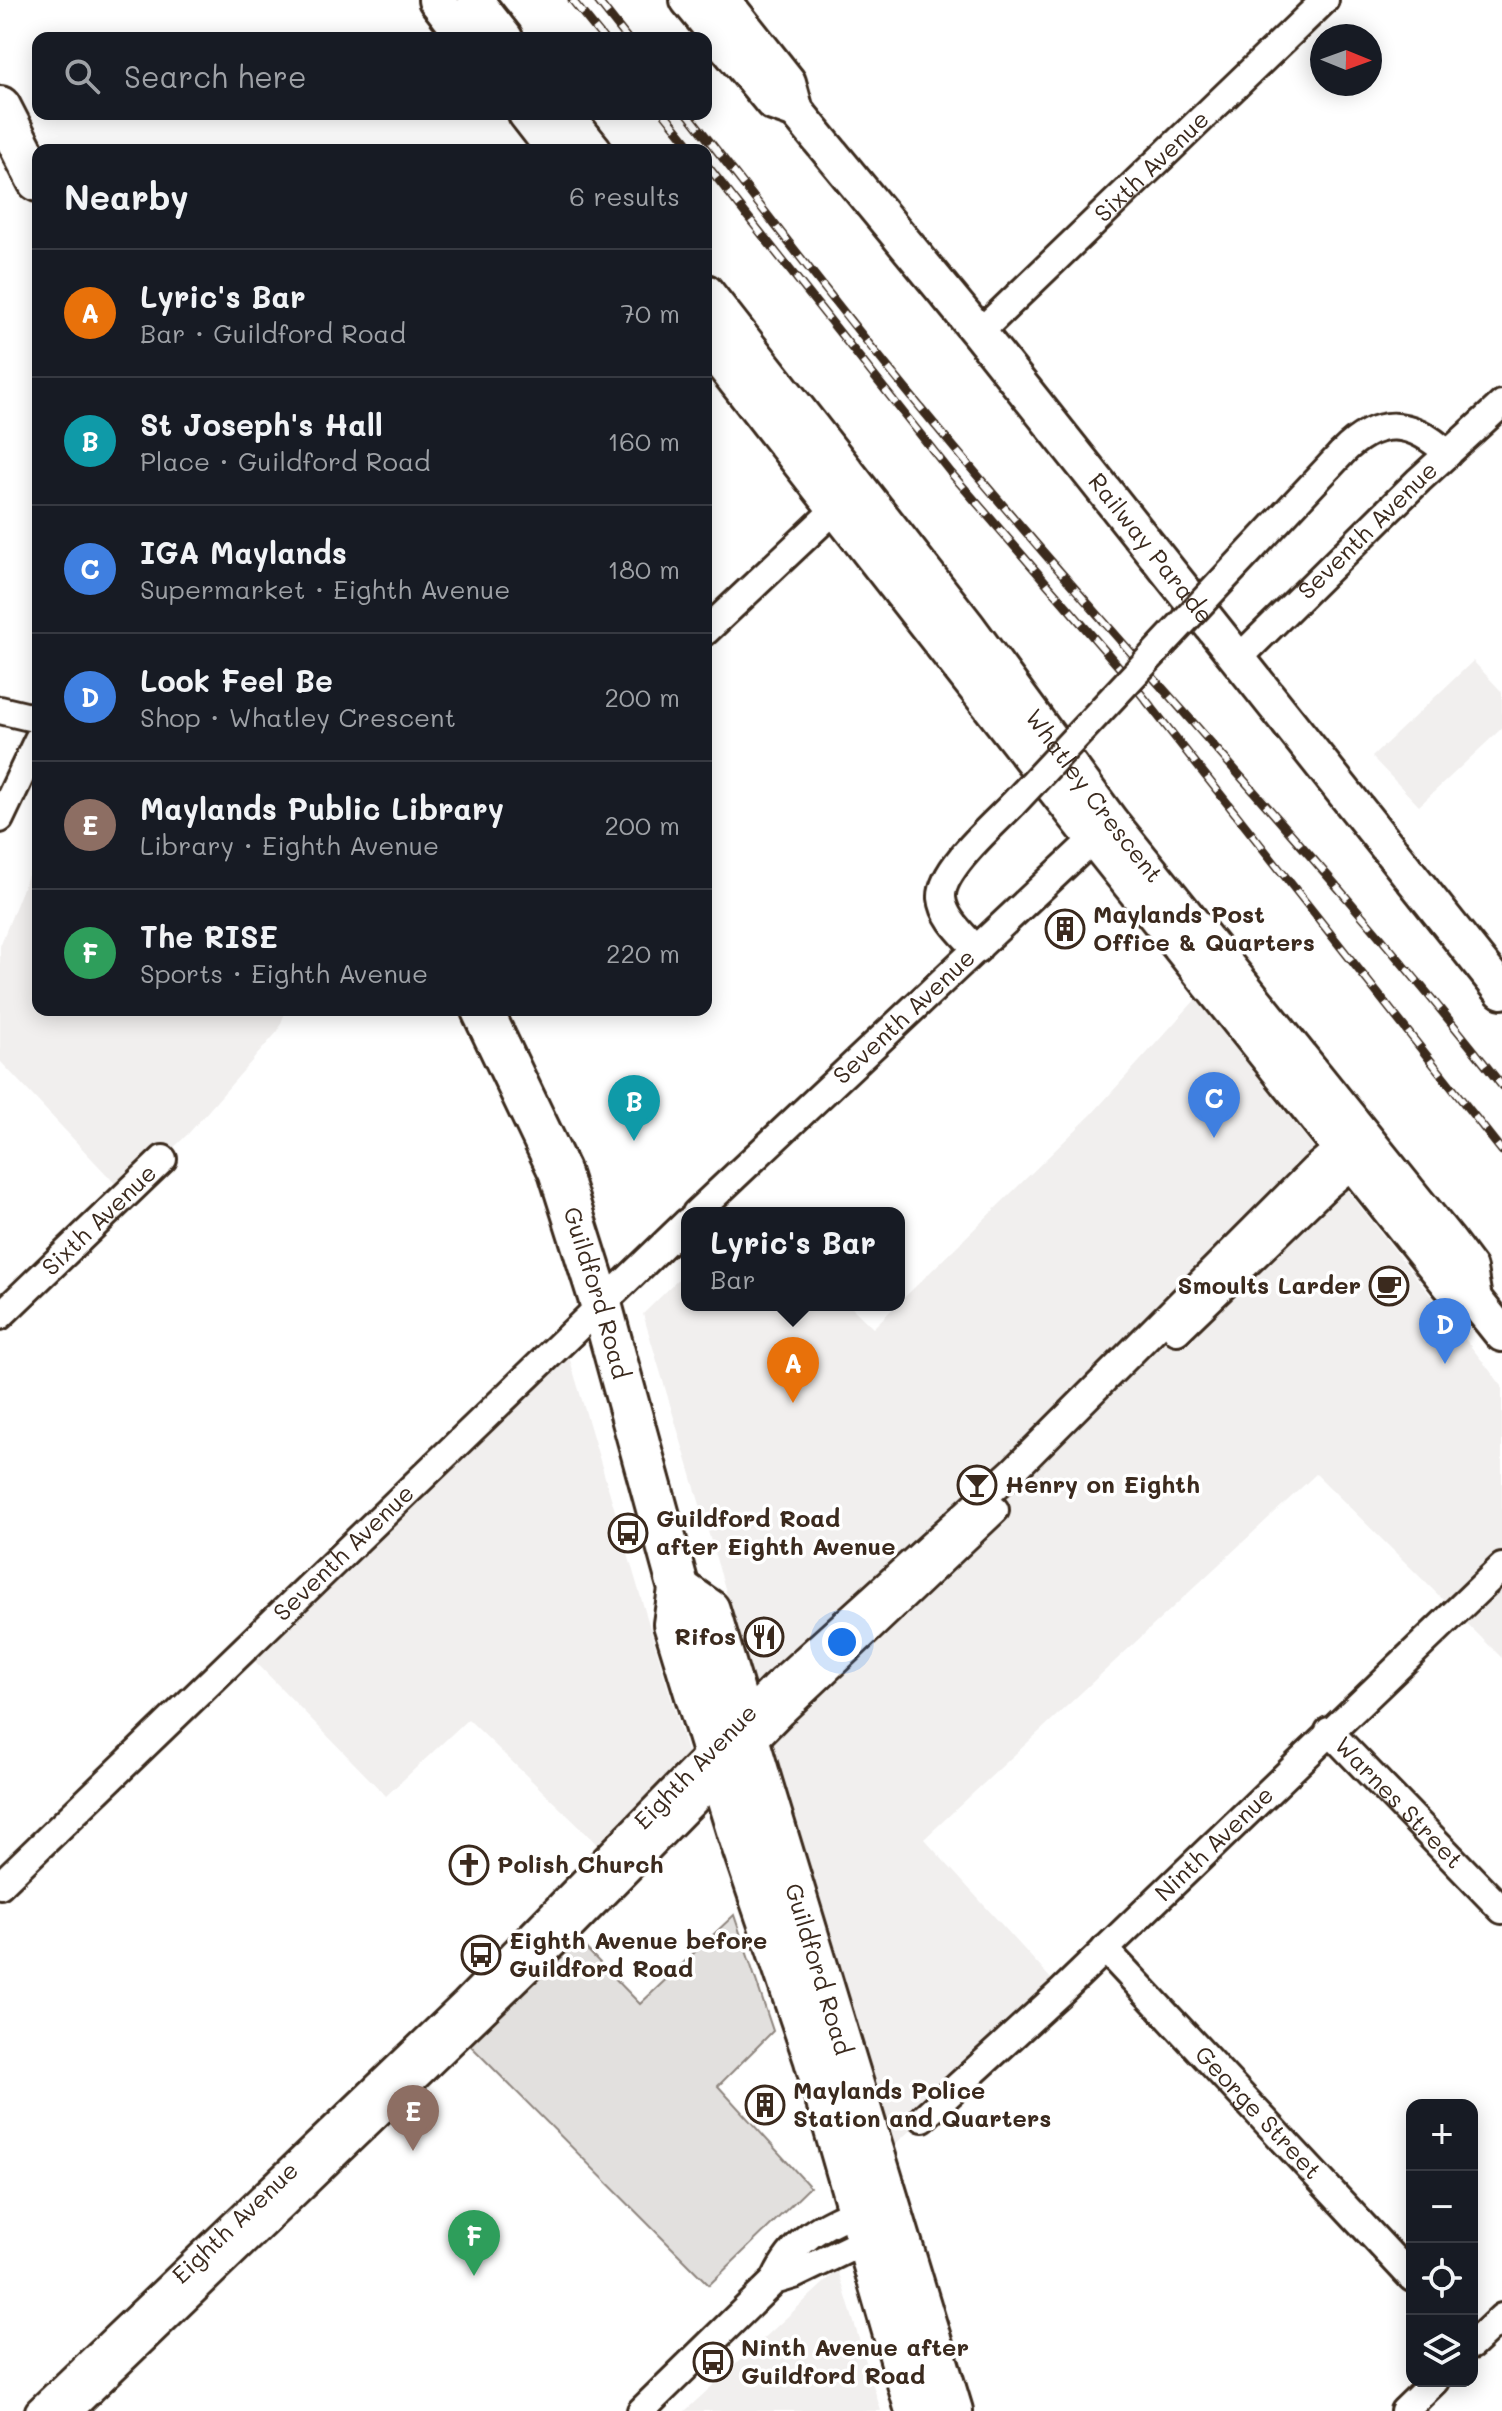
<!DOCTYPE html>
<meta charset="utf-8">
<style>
:root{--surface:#171b24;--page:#20242c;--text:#f1f3f6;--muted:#9ea1a6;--line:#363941;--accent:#9f9995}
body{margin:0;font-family:Mali,sans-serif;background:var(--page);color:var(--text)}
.controls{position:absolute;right:24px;bottom:24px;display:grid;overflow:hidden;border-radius:16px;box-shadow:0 4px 20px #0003}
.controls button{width:72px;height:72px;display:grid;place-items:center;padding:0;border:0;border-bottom:2px solid var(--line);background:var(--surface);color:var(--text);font:40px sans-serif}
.compass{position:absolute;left:1310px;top:24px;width:72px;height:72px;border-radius:50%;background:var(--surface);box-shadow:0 4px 20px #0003;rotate:91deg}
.you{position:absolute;left:842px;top:1642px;width:28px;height:28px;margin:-20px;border:6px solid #fff;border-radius:50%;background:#1a73e8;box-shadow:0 0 0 12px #1a73e833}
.badge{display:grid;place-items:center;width:52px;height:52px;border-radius:50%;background:var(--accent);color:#fff;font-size:26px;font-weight:700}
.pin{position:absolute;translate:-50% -66px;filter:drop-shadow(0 2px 4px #0008)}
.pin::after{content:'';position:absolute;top:42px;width:28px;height:24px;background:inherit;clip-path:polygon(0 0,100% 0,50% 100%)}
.popup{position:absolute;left:681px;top:1207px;width:224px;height:104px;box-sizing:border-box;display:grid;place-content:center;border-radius:16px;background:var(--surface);filter:drop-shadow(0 2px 6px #0005);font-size:26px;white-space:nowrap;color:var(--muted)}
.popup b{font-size:30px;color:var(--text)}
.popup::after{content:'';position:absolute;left:50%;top:100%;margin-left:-16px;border:16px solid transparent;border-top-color:var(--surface)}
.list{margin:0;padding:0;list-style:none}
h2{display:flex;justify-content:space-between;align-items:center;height:104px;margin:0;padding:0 32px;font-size:34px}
h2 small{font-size:26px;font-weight:400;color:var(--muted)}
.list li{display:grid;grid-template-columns:52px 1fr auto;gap:24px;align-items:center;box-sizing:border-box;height:128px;padding:0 32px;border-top:2px solid var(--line)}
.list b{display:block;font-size:30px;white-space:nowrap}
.list p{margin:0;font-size:26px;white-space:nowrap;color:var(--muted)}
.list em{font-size:26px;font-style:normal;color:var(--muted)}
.icon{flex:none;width:44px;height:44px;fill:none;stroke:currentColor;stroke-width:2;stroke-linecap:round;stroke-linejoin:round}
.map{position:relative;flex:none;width:1502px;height:2411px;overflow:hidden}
.search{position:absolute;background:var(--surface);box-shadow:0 4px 20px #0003;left:32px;top:32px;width:680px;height:88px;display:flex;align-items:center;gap:20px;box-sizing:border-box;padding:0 28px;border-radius:16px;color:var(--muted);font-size:30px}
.panel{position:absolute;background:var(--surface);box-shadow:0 4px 20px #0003;left:32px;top:144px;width:680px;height:872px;border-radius:16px}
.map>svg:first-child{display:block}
</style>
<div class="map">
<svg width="1502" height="2411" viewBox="0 0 1502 2411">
<rect width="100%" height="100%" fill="#fff"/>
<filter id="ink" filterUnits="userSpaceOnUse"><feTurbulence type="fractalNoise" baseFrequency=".0125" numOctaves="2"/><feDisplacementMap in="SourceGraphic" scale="16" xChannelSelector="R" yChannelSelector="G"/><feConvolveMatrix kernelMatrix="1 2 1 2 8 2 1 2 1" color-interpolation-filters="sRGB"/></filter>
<g filter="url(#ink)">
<!-- built -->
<g fill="#f1efee">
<polygon points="1473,661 1502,692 1502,728 1419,806 1372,757"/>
<polygon points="38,850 38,1010 286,1010 278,1031 188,1134 125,1194 0,1061 0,946"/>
<polygon points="1196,999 1502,1386 1502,1658 1316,1474 924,1839 1062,1991 892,2147 643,1314 687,1271 687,1305 849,1305 873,1328 1092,1114"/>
<polygon points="564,1340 702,1802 626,1872 468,1719 386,1796 242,1648"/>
<polygon points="838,2270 881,2411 685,2411 748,2353"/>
</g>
<!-- green -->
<polygon fill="#e2e0de" stroke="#8e857e" stroke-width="2" points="734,1915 773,2031 718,2086 810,2187 709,2285 460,2035 568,1930 640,2004"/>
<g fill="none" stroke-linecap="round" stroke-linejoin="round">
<defs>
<g id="minor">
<path id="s1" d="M 979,333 L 1325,0"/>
<path d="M 1341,454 C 1378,416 1411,419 1448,454"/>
<polyline points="706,631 847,498"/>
<path id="s2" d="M 1237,660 L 1419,480 L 1502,404"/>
<polyline points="0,710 38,719"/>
<polyline points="0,819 38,739"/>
<path d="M 977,950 C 964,935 944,919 942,898 C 940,870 994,824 1013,804"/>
<path id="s3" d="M 696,1213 L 1107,826"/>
<path id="s4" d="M 0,1316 L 163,1159"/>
<polyline points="1177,1331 1327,1186 1367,1152"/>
<path id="s5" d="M 1329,1731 L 1502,1910"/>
<path id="s6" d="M 0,1885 L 687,1222"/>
<path id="s7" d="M 1105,1949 L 1412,2278"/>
<path id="s8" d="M 923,2118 L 1062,1991 L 1502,1567"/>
<polyline points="774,2281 794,2275 879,2234"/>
<polyline points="1472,2345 1502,2317"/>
<path id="s9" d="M 39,2411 L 465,2003 L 773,1688 L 1013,1471 L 1313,1170 L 1354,1135"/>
<polyline points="69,2411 568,1930 781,1713 995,1510"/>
<path d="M 641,2411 L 774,2281 C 795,2235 826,2224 870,2205"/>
<polyline points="1404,2411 1435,2381"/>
</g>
<g id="major">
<polyline points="436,0 466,38"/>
<polyline points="475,0 505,38"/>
<polyline points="688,0 773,103 796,111"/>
<path id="s10" d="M 723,0 L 788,82 L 796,111 L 979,333 L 1502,991"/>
<polyline points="526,114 554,150"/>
<polyline points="565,114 594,150"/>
<path id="s11" d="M 706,292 L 968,627 L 1111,822 L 1448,1241 L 1469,1269 L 1474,1299"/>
<polyline points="706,343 1093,838 1450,1285 1474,1299 1502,1334"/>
</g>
<g id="highway">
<polyline points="0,107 38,181"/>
<path id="s12" d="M 482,1010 L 559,1171 L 601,1304 L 679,1589 L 674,1624 L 737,1830 L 814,2057 L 916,2411"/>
<path id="s13" d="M 679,1589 L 709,1610 L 952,2411"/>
</g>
</defs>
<!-- minor casing -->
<use href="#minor" stroke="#3b2a1e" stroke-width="32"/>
<!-- major casing -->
<use href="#major" stroke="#3b2a1e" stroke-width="40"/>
<!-- highway casing -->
<use href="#highway" stroke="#3b2a1e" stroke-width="46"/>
<!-- minor -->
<use href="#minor" stroke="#fff" stroke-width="26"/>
<!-- major -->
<use href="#major" stroke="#fff" stroke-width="34"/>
<!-- highway -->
<use href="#highway" stroke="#fff" stroke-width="40"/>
<defs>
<g id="rail">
<polyline points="572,0 603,38"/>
<polyline points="597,0 627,38"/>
<polyline points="665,114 694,150"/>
<path d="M 688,114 C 774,222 857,333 946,438 C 1128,657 1326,862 1502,1086"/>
<polyline points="706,164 951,473 1126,675 1502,1151"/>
</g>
</defs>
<!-- rail casing -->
<use href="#rail" stroke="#3b2a1e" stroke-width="9"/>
<!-- rail -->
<use href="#rail" stroke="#fff" stroke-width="6" stroke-dasharray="18" stroke-linecap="butt"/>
<defs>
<polyline id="minor-bridge" points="1013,804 1341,454"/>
</defs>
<!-- minor-bridge casing -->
<use href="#minor-bridge" stroke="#3b2a1e" stroke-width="32" stroke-linecap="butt"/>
<!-- minor-bridge -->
<use href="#minor-bridge" stroke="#fff" stroke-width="26"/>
</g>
</g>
<!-- icons -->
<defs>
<symbol id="building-ring" viewBox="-11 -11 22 22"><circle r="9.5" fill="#fff" stroke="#3b2a1e" stroke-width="1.5"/><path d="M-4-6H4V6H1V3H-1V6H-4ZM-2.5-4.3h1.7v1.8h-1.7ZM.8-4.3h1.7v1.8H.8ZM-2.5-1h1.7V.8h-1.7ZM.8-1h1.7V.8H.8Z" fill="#3b2a1e"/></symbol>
<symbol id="cafe-ring" viewBox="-11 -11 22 22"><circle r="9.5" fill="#fff" stroke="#3b2a1e" stroke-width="1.5"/><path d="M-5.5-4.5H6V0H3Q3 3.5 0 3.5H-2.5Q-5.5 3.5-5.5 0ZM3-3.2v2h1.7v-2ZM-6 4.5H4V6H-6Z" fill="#3b2a1e"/></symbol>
<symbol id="bar-ring" viewBox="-11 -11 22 22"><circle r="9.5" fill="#fff" stroke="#3b2a1e" stroke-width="1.5"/><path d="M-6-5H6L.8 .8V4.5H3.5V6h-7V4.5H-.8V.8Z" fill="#3b2a1e"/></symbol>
<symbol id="bus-ring" viewBox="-11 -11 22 22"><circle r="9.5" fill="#fff" stroke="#3b2a1e" stroke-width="1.5"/><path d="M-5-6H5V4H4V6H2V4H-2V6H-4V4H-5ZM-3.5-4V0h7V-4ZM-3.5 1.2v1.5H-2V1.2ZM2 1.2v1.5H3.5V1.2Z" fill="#3b2a1e"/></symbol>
<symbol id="restaurant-ring" viewBox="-11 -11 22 22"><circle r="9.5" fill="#fff" stroke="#3b2a1e" stroke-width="1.5"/><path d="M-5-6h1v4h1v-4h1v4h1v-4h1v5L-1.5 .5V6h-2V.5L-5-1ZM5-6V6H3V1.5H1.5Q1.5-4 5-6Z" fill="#3b2a1e"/></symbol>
<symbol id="church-ring" viewBox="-11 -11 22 22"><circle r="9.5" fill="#fff" stroke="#3b2a1e" stroke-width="1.5"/><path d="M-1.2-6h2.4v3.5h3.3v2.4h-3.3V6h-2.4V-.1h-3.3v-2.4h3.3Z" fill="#3b2a1e"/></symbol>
</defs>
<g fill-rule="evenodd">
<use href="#building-ring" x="1043" y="907" width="44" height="44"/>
<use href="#cafe-ring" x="1367" y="1264" width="44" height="44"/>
<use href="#bar-ring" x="955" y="1463" width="44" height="44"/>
<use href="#bus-ring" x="606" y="1511" width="44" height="44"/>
<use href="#restaurant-ring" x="742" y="1615" width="44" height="44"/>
<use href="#church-ring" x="447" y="1843" width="44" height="44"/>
<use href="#bus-ring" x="459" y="1933" width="44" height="44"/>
<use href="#building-ring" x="743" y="2083" width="44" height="44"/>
<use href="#bus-ring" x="691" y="2340" width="44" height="44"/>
</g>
<g text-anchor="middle" stroke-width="7" stroke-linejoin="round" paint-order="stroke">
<!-- street labels -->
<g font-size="24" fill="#3b2a1e" stroke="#fff">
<text dy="8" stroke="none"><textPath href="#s1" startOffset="240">Sixth Avenue</textPath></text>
<text dy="8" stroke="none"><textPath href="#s2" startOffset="184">Seventh Avenue</textPath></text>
<text dy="8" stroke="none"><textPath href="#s10" startOffset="698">Railway Parade</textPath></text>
<text dy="8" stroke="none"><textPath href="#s11" startOffset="636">Whatley Crescent</textPath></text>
<text dy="8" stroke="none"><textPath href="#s3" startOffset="286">Seventh Avenue</textPath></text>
<text dy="8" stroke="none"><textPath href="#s4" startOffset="138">Sixth Avenue</textPath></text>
<text dy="8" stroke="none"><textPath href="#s12" startOffset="306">Guildford Road</textPath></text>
<text dy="8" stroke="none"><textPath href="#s6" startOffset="478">Seventh Avenue</textPath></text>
<text dy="8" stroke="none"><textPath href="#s9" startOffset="920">Eighth Avenue</textPath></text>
<text dy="8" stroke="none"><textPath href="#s5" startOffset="100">Warnes Street</textPath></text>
<text dy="8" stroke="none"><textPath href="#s8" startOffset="400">Ninth Avenue</textPath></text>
<text dy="8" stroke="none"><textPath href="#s13" startOffset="412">Guildford Road</textPath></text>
<text dy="8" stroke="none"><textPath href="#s7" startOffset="224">George Street</textPath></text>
<text dy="8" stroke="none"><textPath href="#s9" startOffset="272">Eighth Avenue</textPath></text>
</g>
<!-- poi labels -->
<g font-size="24" font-weight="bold" fill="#3b2a1e" stroke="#fff" text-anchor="start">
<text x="1093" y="923">Maylands Post<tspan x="1093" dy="28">Office &amp; Quarters</tspan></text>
<text x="1361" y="1294" text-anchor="end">Smoults Larder</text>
<text x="1005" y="1493">Henry on Eighth</text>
<text x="656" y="1527">Guildford Road<tspan x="656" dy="28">after Eighth Avenue</tspan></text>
<text x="736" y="1645" text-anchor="end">Rifos</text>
<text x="497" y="1873">Polish Church</text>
<text x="509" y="1949">Eighth Avenue before<tspan x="509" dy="28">Guildford Road</tspan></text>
<text x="793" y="2099">Maylands Police<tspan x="793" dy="28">Station and Quarters</tspan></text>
<text x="741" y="2356">Ninth Avenue after<tspan x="741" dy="28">Guildford Road</tspan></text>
</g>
</g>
</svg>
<div class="controls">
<button>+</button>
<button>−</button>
<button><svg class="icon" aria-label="locate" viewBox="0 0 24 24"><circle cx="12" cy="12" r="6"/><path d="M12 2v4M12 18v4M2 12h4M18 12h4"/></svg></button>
<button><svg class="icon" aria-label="layers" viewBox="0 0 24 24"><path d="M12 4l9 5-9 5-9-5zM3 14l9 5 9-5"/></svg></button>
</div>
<svg class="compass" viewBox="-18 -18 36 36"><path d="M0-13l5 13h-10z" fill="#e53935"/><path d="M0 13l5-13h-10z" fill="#9ea1a6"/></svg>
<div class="you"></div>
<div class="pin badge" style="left:793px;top:1403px;background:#e8710a">A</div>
<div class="popup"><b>Lyric's Bar</b>Bar</div>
<div class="pin badge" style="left:634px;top:1141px;background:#0f9aa8">B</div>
<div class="pin badge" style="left:1214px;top:1138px;background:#3f7fe0">C</div>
<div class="pin badge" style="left:1445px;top:1364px;background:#3f7fe0">D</div>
<div class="pin badge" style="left:413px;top:2151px;background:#8d6e63">E</div>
<div class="pin badge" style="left:474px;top:2276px;background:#2e9e5b">F</div>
<div class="search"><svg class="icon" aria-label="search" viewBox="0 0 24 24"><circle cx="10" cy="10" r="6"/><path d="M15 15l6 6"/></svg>Search here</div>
<section class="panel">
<h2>Nearby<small>6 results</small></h2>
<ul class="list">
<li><span class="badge" style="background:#e8710a">A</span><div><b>Lyric's Bar</b><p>Bar · Guildford Road</p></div><em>70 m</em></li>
<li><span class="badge" style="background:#0f9aa8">B</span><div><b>St Joseph's Hall</b><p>Place · Guildford Road</p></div><em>160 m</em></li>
<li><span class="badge" style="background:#3f7fe0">C</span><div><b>IGA Maylands</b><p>Supermarket · Eighth Avenue</p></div><em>180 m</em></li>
<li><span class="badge" style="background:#3f7fe0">D</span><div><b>Look Feel Be</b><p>Shop · Whatley Crescent</p></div><em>200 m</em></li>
<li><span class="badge" style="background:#8d6e63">E</span><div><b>Maylands Public Library</b><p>Library · Eighth Avenue</p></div><em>200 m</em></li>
<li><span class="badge" style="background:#2e9e5b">F</span><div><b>The RISE</b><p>Sports · Eighth Avenue</p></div><em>220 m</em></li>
</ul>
</section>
</div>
